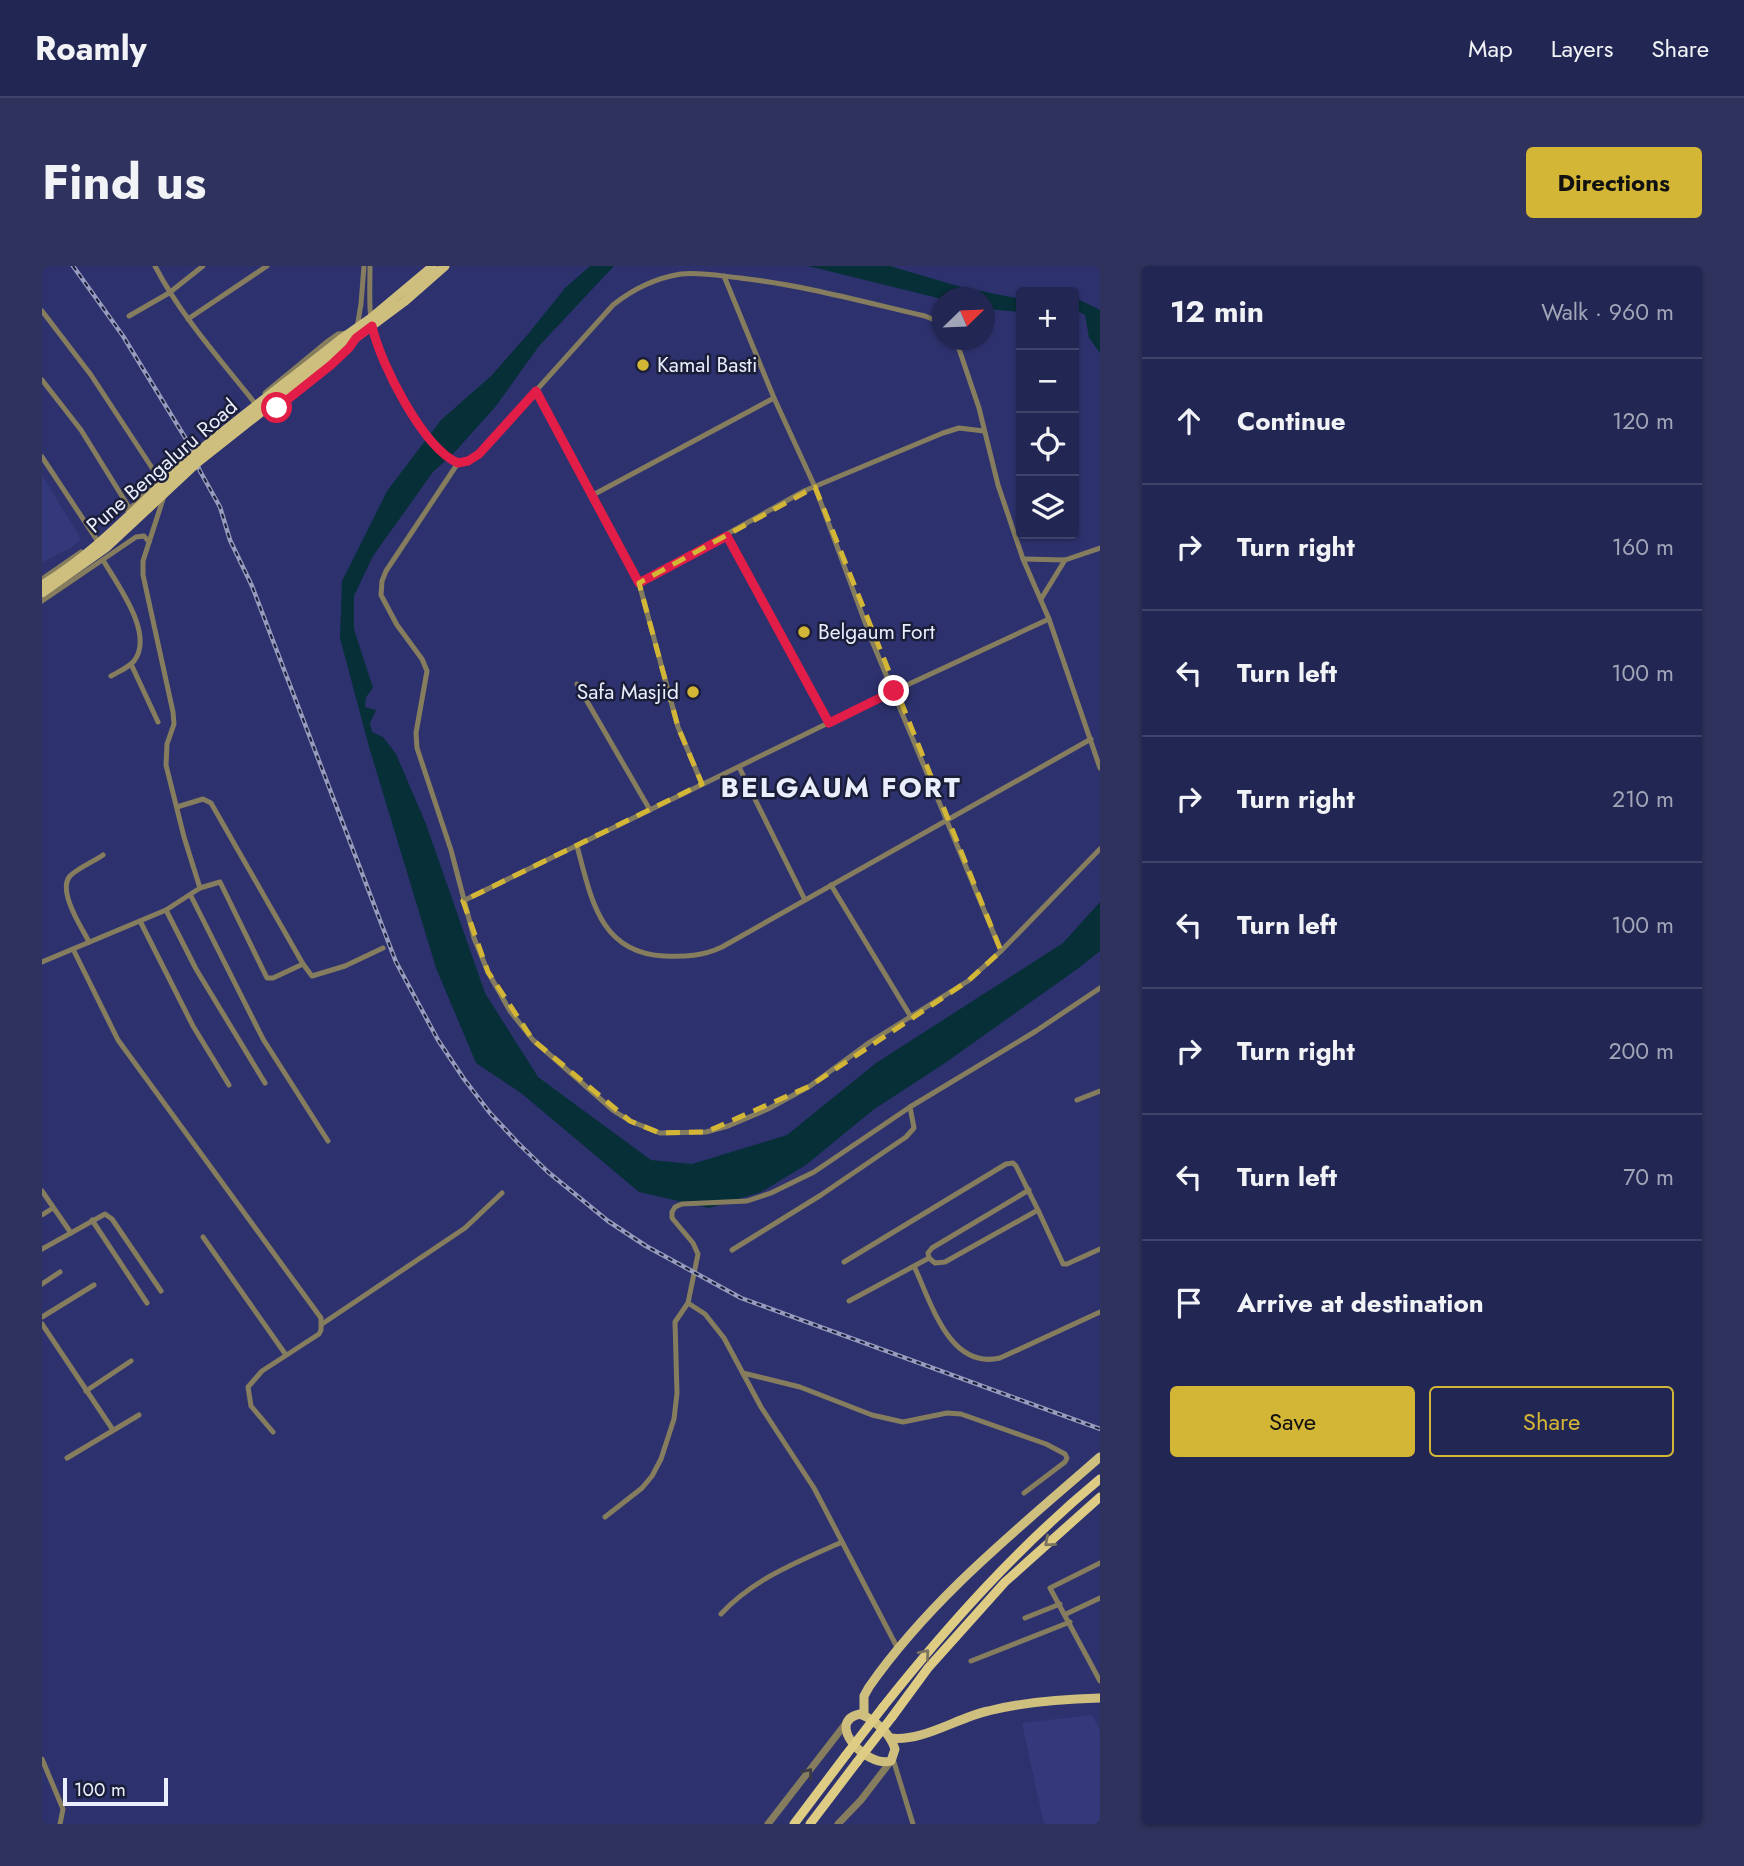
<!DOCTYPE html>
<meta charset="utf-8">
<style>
:root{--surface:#222652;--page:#2e325c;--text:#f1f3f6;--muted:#a2a5b8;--line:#3f4369;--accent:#d3b635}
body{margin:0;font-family:Jost,sans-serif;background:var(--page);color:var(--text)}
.controls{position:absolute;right:21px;top:21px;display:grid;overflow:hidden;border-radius:7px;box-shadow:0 2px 5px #0004}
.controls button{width:63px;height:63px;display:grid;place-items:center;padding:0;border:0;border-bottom:2px solid var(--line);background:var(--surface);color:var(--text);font:35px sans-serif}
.compass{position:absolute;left:890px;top:21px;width:63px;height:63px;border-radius:50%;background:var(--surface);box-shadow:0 2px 5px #0004;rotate:67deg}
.scale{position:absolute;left:21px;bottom:18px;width:105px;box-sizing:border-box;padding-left:7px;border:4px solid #ebeefd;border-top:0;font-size:19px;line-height:24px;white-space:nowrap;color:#ebeefd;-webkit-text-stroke:5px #1b1e39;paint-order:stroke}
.stop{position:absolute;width:21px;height:21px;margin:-16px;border:5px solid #e11d48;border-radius:50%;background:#fff}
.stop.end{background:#e11d48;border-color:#fff;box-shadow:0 2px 7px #0008}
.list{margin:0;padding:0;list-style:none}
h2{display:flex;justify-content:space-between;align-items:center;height:91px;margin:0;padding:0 28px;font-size:30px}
h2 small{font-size:23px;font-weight:400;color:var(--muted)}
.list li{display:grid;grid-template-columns:46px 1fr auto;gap:21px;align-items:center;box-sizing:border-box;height:126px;padding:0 28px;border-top:2px solid var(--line)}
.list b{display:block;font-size:26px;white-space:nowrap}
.list em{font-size:23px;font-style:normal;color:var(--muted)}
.actions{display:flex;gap:14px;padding:21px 28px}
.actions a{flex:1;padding:16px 0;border:2px solid var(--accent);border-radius:7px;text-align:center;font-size:24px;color:var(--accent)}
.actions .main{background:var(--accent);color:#111}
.icon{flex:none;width:38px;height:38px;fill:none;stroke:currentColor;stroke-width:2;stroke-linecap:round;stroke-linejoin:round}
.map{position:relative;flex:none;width:1058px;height:1558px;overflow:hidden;border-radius:7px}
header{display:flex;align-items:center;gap:42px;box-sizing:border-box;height:98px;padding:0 35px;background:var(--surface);border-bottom:2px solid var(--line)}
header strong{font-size:33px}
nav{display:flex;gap:38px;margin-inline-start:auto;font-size:24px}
.intro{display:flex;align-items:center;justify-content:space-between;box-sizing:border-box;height:168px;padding:0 42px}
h1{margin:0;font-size:49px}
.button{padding:18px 32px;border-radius:7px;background:var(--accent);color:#111;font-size:24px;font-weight:700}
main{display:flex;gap:42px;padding:0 42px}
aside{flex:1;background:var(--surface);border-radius:7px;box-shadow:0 2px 5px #0004}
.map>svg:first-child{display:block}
</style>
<header>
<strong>Roamly</strong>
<nav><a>Map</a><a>Layers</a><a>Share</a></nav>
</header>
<div class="intro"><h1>Find us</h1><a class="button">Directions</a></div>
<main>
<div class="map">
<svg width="1058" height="1558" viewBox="0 0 1058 1558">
<rect width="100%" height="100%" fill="#2d326e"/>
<!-- built -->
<g fill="#34397c">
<polygon points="0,209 39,273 30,281 0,296"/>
<polygon points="1050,1449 1058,1465 1058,1558 1002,1558 980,1457"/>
</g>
<!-- water -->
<g fill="#072f38">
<polygon points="548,0 572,0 497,80 454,140 412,187 391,206 331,290 312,330 312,363 331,422 324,431 323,441 334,444 328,457 330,466 341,471 354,488 384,558 443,727 496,811 609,894 650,898 745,869 834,797 1021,677 1058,636 1058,685 1034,704 903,797 831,844 764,899 719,926 667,942 597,926 479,827 434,797 394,702 327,481 298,372 300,315 345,225 399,154 449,110 487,67 523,22"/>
<polygon points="766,0 848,0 919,21 979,33 979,46 943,43 942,32 900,33"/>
<polygon points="1032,31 1058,44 1058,87 1047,72 1043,49 1032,43"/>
</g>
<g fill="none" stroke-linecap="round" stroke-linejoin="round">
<!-- minor -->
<g stroke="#857d5e" stroke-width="5">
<path d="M 113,0 C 139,50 177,92 212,136 L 223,147 L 235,142 L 311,78"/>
<path d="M 328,0 C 328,25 326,51 333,75 C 343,107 386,184 416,197"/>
<polyline points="682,10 732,132 773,221 830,375 959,685"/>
<polyline points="0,45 49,109 120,217"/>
<polyline points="87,50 127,27 161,0"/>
<polyline points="146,53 225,0"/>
<path d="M 900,57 L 883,50 C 822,36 761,19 698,12 C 679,10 658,6 639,8 C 614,12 591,23 571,39 L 437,188 L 426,195 L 416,197 L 344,305 L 340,315 L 339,329 L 355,359 L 380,393 L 385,405 L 374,467 L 375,482 L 409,584 L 432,672 L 446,706 L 468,745 L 491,774 L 572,845 L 588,855 L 618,867 L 664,866 L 686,860 L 726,843 L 768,820 L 828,776 L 926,715 L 959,685 L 1058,583"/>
<polyline points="315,62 319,38 322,0"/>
<polyline points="914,74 937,142 956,219 981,293 1007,353 1058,502"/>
<polyline points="0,114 39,164 88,243"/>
<polyline points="494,125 597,317 636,461 660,518"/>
<polyline points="223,127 286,75 296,68 307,67"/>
<polyline points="0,191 55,274"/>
<polyline points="122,230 101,295 101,309 131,446 132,458 125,478 124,499 142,571 158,622"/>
<polyline points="549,230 732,132"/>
<polyline points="86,245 118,212"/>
<polyline points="685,270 787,457"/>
<polyline points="981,293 1023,294 1058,282"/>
<path d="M 61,294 C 75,318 113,368 92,395 C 86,402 76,406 69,410"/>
<polyline points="0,313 39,286"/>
<polyline points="597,317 762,225 901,167 917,162 942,165"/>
<polyline points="999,333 1023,294"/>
<polyline points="0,335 94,271 102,270 107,276"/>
<polyline points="89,398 116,456"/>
<polyline points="535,418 608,544"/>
<polyline points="697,501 763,634"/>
<polyline points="135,541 161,533 169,537 261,698 270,710 303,700 341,682"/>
<path d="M 535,580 C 549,631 557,687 622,690 C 643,691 661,690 680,681 L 1049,473"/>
<polyline points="789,619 869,751"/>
<polyline points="149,630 221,773 286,875"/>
<polyline points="421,635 852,425 1007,353"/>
<polyline points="124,644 154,703 223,817"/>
<polyline points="98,655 151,760 187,819"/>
<path d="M 47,676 C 40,662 15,625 28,610 C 36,602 51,596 61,589"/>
<polyline points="31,683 76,774 279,1052 279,1064 277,1068 220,1105 206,1121 209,1140 231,1166"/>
<polyline points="0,696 124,644 158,622 178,616 225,712 231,712 261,698"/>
<polyline points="1035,834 1058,825"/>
<polyline points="0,925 29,967"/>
<polyline points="996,944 1021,998 1025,998 1058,983"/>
<polyline points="0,949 11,942"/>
<polyline points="50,954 105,1037"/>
<polyline points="161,971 244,1089"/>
<polyline points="0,983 63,948 70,953 119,1025"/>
<polyline points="690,984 779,929 864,871 872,862 868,841"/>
<polyline points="887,992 886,987 890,982 987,924"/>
<polyline points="802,996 964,898 971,897 974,900 996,944 903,996 893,997 887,992"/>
<path d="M 872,1000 C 889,1036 907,1104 958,1092 L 1058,1046"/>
<polyline points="0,1018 18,1006"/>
<polyline points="807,1035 887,992"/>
<polyline points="646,1037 663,1048 682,1072 719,1141 772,1222 856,1383"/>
<polyline points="0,1051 52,1019"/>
<polyline points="0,1058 71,1164"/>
<polyline points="280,1058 423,962 460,927"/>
<polyline points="701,1107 758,1121 830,1149 861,1156 905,1147 919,1148 1004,1178 1023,1188 1025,1192 1023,1196 982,1227"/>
<polyline points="44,1125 89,1095"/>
<polyline points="25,1192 97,1149"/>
<polyline points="563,1251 600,1222 610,1210 619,1193 632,1153 635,1127 633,1056 646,1037 656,988 651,977 630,952 630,946 633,941 640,938 705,935 729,927 772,906 868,841 994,765 1058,722"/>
<polyline points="1058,1297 1008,1322 1058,1415"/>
<path d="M 679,1348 C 711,1313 757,1295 800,1276"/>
<polyline points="1024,1348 1058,1332"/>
<polyline points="983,1352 1018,1338"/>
<polyline points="929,1395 1028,1356"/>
<polyline points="0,1493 21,1543 18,1558"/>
<polyline points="851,1493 871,1558"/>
</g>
<!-- tertiary -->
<g stroke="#857d5e" stroke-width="7">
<polyline points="726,1558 805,1456"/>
<polyline points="796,1558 819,1534 849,1495"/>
</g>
<!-- primary -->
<g stroke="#cfbf7e" stroke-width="9">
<polyline points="299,73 329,52 391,0"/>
<polyline points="303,80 362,36 403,0"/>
<path d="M 818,1448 C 833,1454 848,1467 853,1483 L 849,1495 C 824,1502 782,1456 818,1448 Z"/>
<path d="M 822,1449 L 822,1430 L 827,1421 C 890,1331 976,1263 1058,1191"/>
<path d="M 848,1472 C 881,1476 914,1452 946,1445 C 981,1436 1021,1433 1058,1432"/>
</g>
<!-- trunk -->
<g stroke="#decc84" stroke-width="9">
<path d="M 841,1441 C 907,1358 976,1281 1058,1213"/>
<polyline points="850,1451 886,1402 963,1316 1058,1231"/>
<polyline points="752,1558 804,1489"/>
<polyline points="768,1558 815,1496"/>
</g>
<defs>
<polyline id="rail" points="31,0 81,70 147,178 158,205 178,241 188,274 210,320 354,696 396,774 422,813 448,847 477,878 506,906 566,955 604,980 699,1032 1058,1163"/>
</defs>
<!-- rail casing -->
<use href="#rail" stroke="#979bbe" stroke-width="4.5"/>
<!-- rail -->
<use href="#rail" stroke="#1b1e39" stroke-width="2" stroke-dasharray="5" stroke-linecap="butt"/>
<!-- primary-bridge -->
<g stroke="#cfbf7e" stroke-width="9">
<path d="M 0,319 C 58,284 101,233 151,190 C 199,150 250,112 299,73"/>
<polyline points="0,327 65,281 155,197 303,80"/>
</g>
<!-- trunk-bridge -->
<g stroke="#decc84" stroke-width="9">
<polyline points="804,1489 841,1441"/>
<polyline points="815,1496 850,1451"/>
</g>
</g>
<!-- one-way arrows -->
<defs><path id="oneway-chevron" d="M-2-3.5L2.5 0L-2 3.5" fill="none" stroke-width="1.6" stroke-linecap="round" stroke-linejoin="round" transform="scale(1.75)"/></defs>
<g stroke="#7c755e">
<use href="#oneway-chevron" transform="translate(1007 1276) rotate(139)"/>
<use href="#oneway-chevron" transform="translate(883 1388) rotate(-50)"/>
</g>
<use stroke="#3b3a44" href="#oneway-chevron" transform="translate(766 1507) rotate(-52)"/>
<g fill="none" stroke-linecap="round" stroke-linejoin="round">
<!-- route -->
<path stroke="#e11d48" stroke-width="9" d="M 235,142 L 289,99 L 307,82 L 314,72 L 330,60 C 338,97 381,182 416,197 L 426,195 L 437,188 L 494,125 L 597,317 L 685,270 L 787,457 L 852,425"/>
</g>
<!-- marked area -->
<path fill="none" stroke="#d3b635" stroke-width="5" stroke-dasharray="14 9" stroke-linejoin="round" d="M 773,221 L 959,685 L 926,715 L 768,820 L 664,866 L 618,867 L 588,855 L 491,774 L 446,706 L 421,635 L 660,518 L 636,461 L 597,317 Z"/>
<!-- markers -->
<g fill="#d3b635" stroke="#1b1e39" stroke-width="2.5">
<circle cx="601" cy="99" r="7"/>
<circle cx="762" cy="366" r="7"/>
<circle cx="651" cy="426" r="7"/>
</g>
<g text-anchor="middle" stroke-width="5" stroke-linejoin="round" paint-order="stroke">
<!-- poi labels -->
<g font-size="21" fill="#ebeefd" stroke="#1b1e39" text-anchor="start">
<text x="615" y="106">Kamal Basti</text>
<text x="776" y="373">Belgaum Fort</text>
<text x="637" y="433" text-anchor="end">Safa Masjid</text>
</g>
<!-- street labels -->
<g font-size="21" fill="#ebeefd" stroke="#1b1e39">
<text transform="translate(120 200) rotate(-41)" y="7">Pune Bengaluru Road</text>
</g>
<!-- district labels -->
<g font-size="28" font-weight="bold" letter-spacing="2" fill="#ebeefd" stroke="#1b1e39">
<text x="799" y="531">BELGAUM FORT</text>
</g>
</g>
</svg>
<div class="controls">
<button>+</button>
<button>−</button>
<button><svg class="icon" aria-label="locate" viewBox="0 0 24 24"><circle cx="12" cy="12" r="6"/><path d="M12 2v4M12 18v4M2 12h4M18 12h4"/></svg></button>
<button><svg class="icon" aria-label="layers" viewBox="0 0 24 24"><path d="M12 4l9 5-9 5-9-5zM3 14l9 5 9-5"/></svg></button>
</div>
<svg class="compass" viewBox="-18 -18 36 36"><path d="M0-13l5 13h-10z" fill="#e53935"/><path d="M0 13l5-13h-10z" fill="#a2a5b8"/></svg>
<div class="scale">100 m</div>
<div class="stop" style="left:235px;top:142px"></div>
<div class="stop end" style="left:852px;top:425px"></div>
</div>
<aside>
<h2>12 min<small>Walk · 960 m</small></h2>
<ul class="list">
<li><svg class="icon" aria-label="ahead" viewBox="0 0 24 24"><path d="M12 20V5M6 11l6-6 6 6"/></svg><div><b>Continue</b></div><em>120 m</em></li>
<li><svg class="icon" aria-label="right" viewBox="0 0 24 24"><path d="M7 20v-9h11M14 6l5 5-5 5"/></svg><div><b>Turn right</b></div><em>160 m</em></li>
<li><svg class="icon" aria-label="left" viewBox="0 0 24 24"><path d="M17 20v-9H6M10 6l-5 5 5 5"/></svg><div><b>Turn left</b></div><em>100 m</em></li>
<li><svg class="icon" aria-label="right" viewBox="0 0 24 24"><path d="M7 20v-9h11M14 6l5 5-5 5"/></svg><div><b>Turn right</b></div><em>210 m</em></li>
<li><svg class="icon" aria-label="left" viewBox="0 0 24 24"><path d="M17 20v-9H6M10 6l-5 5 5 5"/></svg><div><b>Turn left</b></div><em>100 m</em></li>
<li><svg class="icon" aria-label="right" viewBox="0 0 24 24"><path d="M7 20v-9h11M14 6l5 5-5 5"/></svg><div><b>Turn right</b></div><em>200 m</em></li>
<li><svg class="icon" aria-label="left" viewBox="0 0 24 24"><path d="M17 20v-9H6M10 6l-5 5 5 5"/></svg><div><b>Turn left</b></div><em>70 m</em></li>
<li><svg class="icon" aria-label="arrive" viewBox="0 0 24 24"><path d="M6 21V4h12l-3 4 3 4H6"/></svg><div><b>Arrive at destination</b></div></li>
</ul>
<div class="actions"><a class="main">Save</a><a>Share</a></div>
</aside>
</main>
